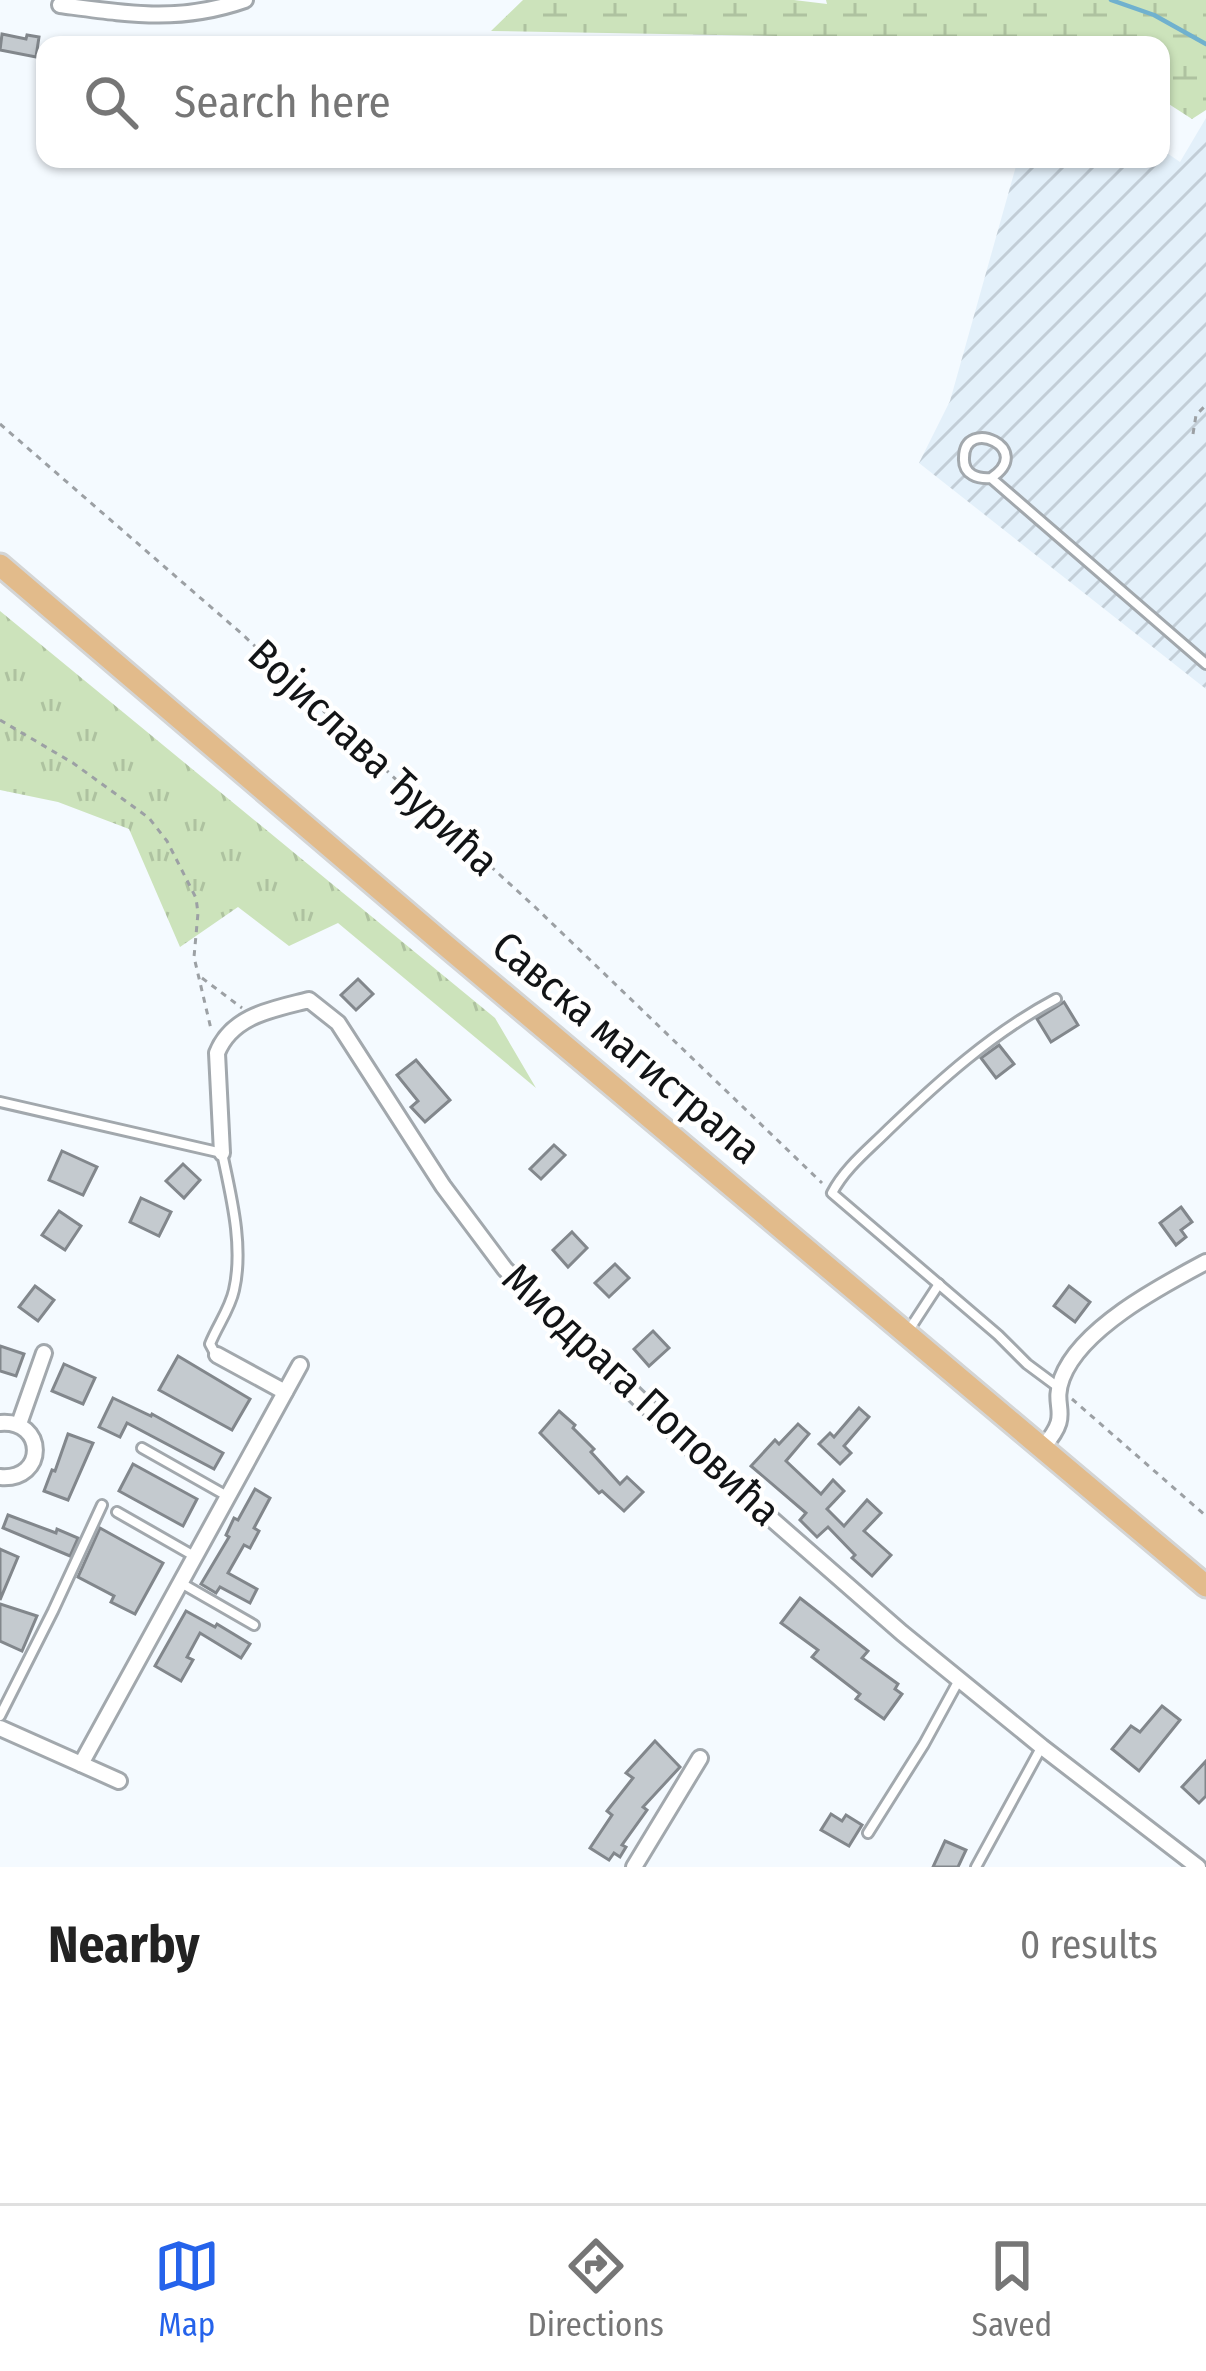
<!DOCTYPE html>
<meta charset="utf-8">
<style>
:root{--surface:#fff;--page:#f2f2f2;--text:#222;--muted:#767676;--line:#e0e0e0;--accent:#2563eb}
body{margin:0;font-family:"Fira Sans Condensed",sans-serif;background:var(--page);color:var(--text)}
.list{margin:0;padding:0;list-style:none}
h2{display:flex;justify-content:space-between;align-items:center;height:156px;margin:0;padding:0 48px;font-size:51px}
h2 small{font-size:39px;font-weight:400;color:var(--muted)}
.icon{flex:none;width:66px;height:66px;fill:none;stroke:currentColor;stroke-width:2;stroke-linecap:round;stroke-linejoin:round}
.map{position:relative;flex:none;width:1206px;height:1867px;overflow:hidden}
.search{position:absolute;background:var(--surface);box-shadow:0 3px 9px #0004;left:36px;right:36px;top:36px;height:132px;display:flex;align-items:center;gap:30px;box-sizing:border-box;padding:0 42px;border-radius:24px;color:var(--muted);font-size:45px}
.sheet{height:336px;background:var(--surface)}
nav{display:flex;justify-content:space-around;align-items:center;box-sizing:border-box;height:168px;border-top:3px solid var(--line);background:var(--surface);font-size:33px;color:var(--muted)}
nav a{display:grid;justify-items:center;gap:6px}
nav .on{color:var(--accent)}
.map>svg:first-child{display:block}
</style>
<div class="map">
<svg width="1206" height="1867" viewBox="0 0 1206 1867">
<defs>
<pattern id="industrial-furrows" width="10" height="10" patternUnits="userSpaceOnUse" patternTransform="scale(3)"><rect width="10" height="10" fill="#e3f0fa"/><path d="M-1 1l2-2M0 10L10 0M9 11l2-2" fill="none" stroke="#c2cdd6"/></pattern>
<pattern id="grass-tufts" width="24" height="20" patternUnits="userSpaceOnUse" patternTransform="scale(3)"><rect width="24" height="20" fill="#cce3bb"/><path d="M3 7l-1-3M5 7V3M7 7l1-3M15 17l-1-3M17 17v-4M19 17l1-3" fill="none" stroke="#aec2a0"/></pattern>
<pattern id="wetland-marsh" width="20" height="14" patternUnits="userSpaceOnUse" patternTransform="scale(3)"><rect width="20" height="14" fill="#cce3bb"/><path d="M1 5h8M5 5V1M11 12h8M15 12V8" fill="none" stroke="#aec2a0"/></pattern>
</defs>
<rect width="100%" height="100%" fill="#f4faff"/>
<!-- industrial -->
<polygon fill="url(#industrial-furrows)" points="1206,118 1206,689 919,463 950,401 1018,159 1161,159 1161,149 1180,162"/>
<!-- grass -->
<polygon fill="url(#grass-tufts)" points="0,611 495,1018 536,1088 338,923 289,946 238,907 180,947 129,829 58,802 0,790"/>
<!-- wetland -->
<polygon fill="url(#wetland-marsh)" points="523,0 794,0 827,4 826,0 1206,0 1206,110 1192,119 1161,99 1161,45 1028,45 1014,40 491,31"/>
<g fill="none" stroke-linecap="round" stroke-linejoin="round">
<!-- stream -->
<polyline stroke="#70b1ce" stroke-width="4.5" points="1111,0 1154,15 1206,44"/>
</g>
<!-- building -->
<g fill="#c4cacf" stroke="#82878c" stroke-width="3">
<polygon points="2,34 26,39 27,35 39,37 36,57 0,50"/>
<polygon points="358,979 373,994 356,1010 341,995"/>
<polygon points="1064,1002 1078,1025 1051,1042 1037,1019"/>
<polygon points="999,1045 1014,1064 996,1078 981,1058"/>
<polygon points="416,1060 450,1100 425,1122 411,1107 418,1101 397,1075"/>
<polygon points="554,1145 565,1155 541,1179 530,1169"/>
<polygon points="62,1151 97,1167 83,1195 49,1180"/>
<polygon points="183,1164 200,1180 184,1198 166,1181"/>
<polygon points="141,1198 171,1212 159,1236 130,1222"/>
<polygon points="1181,1207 1192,1222 1181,1230 1186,1237 1176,1245 1160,1223"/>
<polygon points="59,1211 81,1226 65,1250 42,1235"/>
<polygon points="572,1232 587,1248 568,1267 553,1250"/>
<polygon points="615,1264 629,1278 609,1297 595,1283"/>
<polygon points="35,1286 54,1300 38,1321 19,1307"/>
<polygon points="1069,1286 1090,1302 1075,1322 1054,1306"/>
<polygon points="653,1331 669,1348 649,1366 634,1349"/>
<polygon points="0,1346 24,1354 16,1376 0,1371"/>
<polygon points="178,1356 250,1399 232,1430 159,1390"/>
<polygon points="64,1364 95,1378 83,1404 52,1391"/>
<polygon points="113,1398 151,1416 152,1414 223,1453 214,1469 127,1423 120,1437 99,1427"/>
<polygon points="859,1408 869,1417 844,1446 851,1453 840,1464 819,1444 830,1433 834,1437"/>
<polygon points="559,1411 575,1425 573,1428 594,1449 591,1452 620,1484 627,1477 643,1492 624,1511 602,1491 599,1493 540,1433"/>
<polygon points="798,1424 809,1434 786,1461 821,1494 833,1480 844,1491 827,1509 844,1526 867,1500 881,1513 864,1531 891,1555 872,1576 852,1558 855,1555 828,1527 817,1537 800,1520 806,1513 751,1466 775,1440 779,1444"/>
<polygon points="68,1434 93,1443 68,1500 44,1491 52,1470 55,1471"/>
<polygon points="133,1464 197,1499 183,1526 119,1491"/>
<polygon points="255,1489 270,1498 254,1528 259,1531 250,1548 244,1545 228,1573 257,1589 250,1603 220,1587 216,1593 201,1584 229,1537 226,1535 234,1518 238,1520"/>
<polygon points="8,1515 56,1533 57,1529 78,1538 70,1556 3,1528"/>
<polygon points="100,1528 163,1563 135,1614 111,1602 114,1596 78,1577"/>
<polygon points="0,1549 18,1557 0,1600"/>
<polygon points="800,1598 868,1651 862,1658 898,1684 895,1689 902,1694 884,1719 856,1699 860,1694 812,1657 818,1650 781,1623"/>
<polygon points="0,1604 37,1616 22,1651 0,1641"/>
<polygon points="186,1611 215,1627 217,1624 250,1644 241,1658 200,1633 187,1657 193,1660 181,1681 155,1666"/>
<polygon points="1162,1706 1180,1720 1139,1771 1112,1749 1131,1726 1140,1732"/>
<polygon points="655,1741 680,1767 643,1807 647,1810 622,1845 626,1847 620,1857 614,1853 609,1860 590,1848 612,1815 607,1811 633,1778 626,1773"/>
<polygon points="1206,1761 1206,1796 1199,1803 1182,1787"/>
<polygon points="831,1814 842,1821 846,1815 862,1825 849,1846 821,1830"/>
<polygon points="945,1841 966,1850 958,1867 933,1867"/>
</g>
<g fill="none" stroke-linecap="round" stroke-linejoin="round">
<defs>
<g id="service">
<path d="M 991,478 C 1036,449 964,416 964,458 C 963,475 978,479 991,478 L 1206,664"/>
<path d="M 1056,999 C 992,1033 939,1081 888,1130 C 868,1150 845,1168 832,1193 L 998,1335 L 1027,1364 L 1058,1387"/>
<path d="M 0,1102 L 222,1153 C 231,1196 244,1246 234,1290 C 230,1309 217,1326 210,1344 L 216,1355"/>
<polyline points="907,1333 939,1284"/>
<polyline points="142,1448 227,1496"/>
<polyline points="117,1512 194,1556"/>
<polyline points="181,1583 254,1625"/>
<polyline points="0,1716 53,1611 102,1505"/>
<polyline points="868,1833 924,1744 959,1680"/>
<polyline points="976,1867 1041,1748"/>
</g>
<g id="minor">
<path d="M 60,5 C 128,14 179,23 245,0"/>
<path d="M 222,1153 L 217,1053 C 232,1015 274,1009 309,1000 L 338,1023 L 443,1186 L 505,1269 L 540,1303 L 687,1445 L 902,1633 L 1042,1747 L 1198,1867"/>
<polyline points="217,1355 285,1392"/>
<path d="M 0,1423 C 46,1419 47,1481 0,1477"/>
<polyline points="19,1424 44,1353"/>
<path d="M 1043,1447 C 1074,1412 1050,1410 1062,1378 C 1081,1328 1161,1286 1206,1262"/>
<polyline points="0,1728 119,1781"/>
<polyline points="81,1764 300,1365"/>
<polyline points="634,1867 700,1758"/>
</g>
<polyline id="primary" points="0,565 438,939 1206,1586"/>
</defs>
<!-- service casing -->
<use href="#service" stroke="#a2a8ad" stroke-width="14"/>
<!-- minor casing -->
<use href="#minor" stroke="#a2a8ad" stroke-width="20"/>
<!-- primary casing -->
<use href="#primary" stroke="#d4d5d5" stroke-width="27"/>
<!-- path -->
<g stroke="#9ca0a4" stroke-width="3" stroke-dasharray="6 6" stroke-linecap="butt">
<polyline points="0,424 242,634 405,788 535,907 822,1183"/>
<polyline points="1193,434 1196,415 1206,405"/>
<polyline points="0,720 73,763 149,818 167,841 196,898 198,913 194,957 211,1029"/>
<polyline points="202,978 242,1008"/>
<polyline points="1072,1399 1206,1516"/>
</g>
<!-- service -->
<use href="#service" stroke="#fff" stroke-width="8"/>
<!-- minor -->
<use href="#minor" stroke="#fff" stroke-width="14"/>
<!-- primary -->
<use href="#primary" stroke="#e2bb8b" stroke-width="21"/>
</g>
<g text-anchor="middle" stroke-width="9" stroke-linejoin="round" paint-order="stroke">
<!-- street labels -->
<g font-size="42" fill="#121416" stroke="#fff">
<text transform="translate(374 757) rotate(43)" y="15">Војислава Ђурића</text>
<text transform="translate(627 1047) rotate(40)" y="15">Савска магистрала</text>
<text transform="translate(642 1394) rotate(43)" y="15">Миодрага Поповића</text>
</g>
</g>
</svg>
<div class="search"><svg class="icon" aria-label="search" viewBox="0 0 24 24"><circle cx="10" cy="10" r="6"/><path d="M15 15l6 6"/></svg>Search here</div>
</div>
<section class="sheet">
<h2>Nearby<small>0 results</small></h2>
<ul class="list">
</ul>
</section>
<nav>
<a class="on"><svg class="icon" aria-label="map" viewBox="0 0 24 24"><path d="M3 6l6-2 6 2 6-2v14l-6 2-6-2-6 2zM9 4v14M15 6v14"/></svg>Map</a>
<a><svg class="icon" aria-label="directions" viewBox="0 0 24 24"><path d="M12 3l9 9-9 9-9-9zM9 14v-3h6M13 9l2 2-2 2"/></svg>Directions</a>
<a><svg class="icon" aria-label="saved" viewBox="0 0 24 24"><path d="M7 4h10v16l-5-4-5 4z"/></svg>Saved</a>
</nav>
